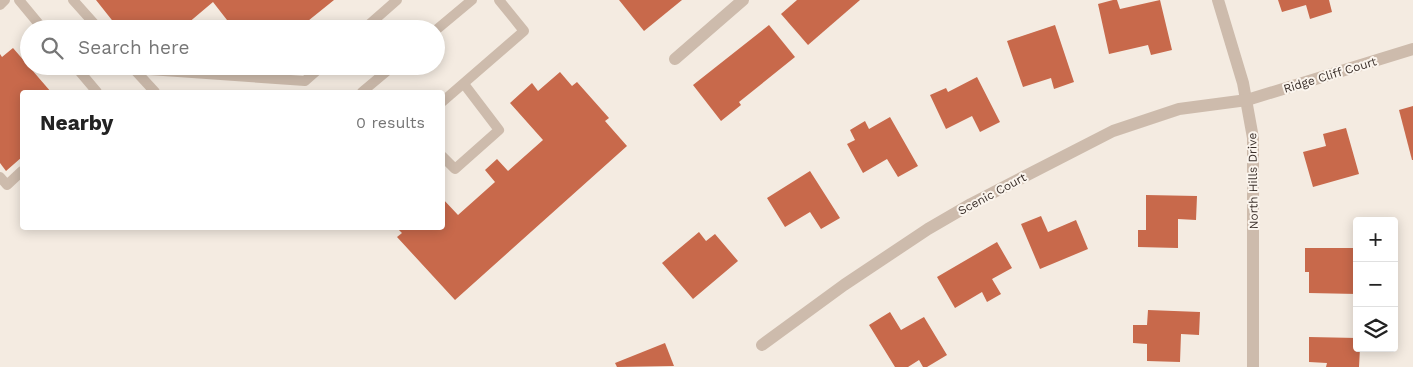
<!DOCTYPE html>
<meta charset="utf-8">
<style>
:root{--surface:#fff;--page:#f2f2f2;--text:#222;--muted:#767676;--line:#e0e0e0}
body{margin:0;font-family:"Work Sans",sans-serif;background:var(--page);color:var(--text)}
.controls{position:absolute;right:15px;bottom:15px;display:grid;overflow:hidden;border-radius:5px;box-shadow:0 2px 12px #0003}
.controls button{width:45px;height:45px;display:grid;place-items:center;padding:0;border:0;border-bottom:1px solid var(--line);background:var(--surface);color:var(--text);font:25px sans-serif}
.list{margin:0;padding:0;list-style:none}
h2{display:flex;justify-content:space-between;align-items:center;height:65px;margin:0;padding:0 20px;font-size:21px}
h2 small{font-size:16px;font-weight:400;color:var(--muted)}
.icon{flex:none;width:28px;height:28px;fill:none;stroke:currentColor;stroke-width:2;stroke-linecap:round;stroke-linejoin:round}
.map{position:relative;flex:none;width:1413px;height:367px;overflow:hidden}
.search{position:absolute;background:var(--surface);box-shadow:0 2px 12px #0003;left:20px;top:20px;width:425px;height:55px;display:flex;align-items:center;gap:12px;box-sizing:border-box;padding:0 18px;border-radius:28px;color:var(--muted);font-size:19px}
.panel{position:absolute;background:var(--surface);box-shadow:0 2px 12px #0003;left:20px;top:90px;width:425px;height:140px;border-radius:5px}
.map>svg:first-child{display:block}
</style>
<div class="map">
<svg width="1413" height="367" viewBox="0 0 1413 367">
<rect width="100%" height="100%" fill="#f4ebe1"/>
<!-- building -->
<g fill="#c8694b">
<polygon points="96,0 334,0 298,29 234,29 213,2 181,29 119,29"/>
<polygon points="619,0 682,0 644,31"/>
<polygon points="797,0 860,0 808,45 781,14"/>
<polygon points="1113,0 1117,0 1120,9 1160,0 1172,50 1151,55 1148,45 1109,54 1098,4"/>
<polygon points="1278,0 1329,0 1332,12 1310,19 1306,5 1282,12"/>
<polygon points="769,25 795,57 739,102 741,105 721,121 693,85"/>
<polygon points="1055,25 1074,82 1054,89 1051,78 1023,87 1007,41"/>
<polygon points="13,48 51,92 22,92 22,157 6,171 0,163 0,54 2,57"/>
<polygon points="560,72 572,86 577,82 609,118 605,121 627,146 455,300 397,237 402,233 397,228 442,228 442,198 458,215 495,182 485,170 497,159 508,171 543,140 510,103 532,83 538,91"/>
<polygon points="977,77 1000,122 980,132 972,116 946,129 930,95 946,88 948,92"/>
<polygon points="1413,106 1413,160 1412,160 1399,110"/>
<polygon points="890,117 918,166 898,177 887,159 863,173 847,144 855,140 850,130 865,121 869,129"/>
<polygon points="1346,128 1359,174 1313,187 1303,152 1326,146 1323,134"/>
<polygon points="810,171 840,218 821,229 810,212 785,227 767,198"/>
<polygon points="1146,195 1197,196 1196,220 1178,219 1178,248 1138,247 1138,230 1146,230"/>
<polygon points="1041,216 1048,232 1076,220 1088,249 1040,269 1021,224"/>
<polygon points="699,232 706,241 715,234 738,261 693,299 662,263"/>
<polygon points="997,242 1012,268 992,279 1001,294 987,302 982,292 955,308 937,277"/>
<polygon points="1305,248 1357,248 1357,294 1309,293 1309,272 1305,272"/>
<polygon points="1148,310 1200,312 1199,335 1181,334 1180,362 1147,361 1147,344 1133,343 1133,325 1147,325"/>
<polygon points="890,312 901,330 924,317 947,355 927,367 923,367 919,360 908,367 895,367 869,325"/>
<polygon points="1309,337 1357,338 1357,348 1360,348 1359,367 1326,367 1327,363 1309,362"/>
<polygon points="665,343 674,366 617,367 615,363"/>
</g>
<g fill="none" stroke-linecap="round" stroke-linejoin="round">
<!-- lane -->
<g stroke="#cdbbac" stroke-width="10">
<polyline points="19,0 43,29"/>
<polyline points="73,0 99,29"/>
<polyline points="0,5 5,0"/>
<polyline points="364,29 397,0"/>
<polyline points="436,30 472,0"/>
<polyline points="75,66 97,92"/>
<polyline points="132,67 155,92"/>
<polyline points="135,69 305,81 322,66"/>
<polyline points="362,92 393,66"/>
<polyline points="442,102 524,31 499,0"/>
<polyline points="442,156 455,169 499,130 464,84"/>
<polyline points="0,177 7,185 22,171"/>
</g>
<!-- street -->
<g stroke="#cdbbac" stroke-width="12">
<polyline points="1218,0 1243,83 1253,138 1253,367"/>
<polyline points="675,59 743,0"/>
<polyline points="762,345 844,285 928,229 971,204 1113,131 1179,109 1247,100 1413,49"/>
</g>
</g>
<g text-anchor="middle" stroke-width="4" stroke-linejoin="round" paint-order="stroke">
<!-- street labels -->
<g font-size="12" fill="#3b302b" stroke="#fbf5ee">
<text transform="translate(1330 75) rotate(-17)" y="4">Ridge Cliff Court</text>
<text transform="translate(1253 181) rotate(-91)" y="4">North Hills Drive</text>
<text transform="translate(992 194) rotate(-28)" y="4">Scenic Court</text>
</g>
</g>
</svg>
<div class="controls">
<button>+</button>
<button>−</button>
<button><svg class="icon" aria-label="layers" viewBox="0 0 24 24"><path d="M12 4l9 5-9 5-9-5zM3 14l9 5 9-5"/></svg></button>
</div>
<div class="search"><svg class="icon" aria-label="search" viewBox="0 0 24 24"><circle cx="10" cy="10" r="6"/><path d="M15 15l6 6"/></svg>Search here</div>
<section class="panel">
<h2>Nearby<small>0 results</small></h2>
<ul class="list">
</ul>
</section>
</div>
